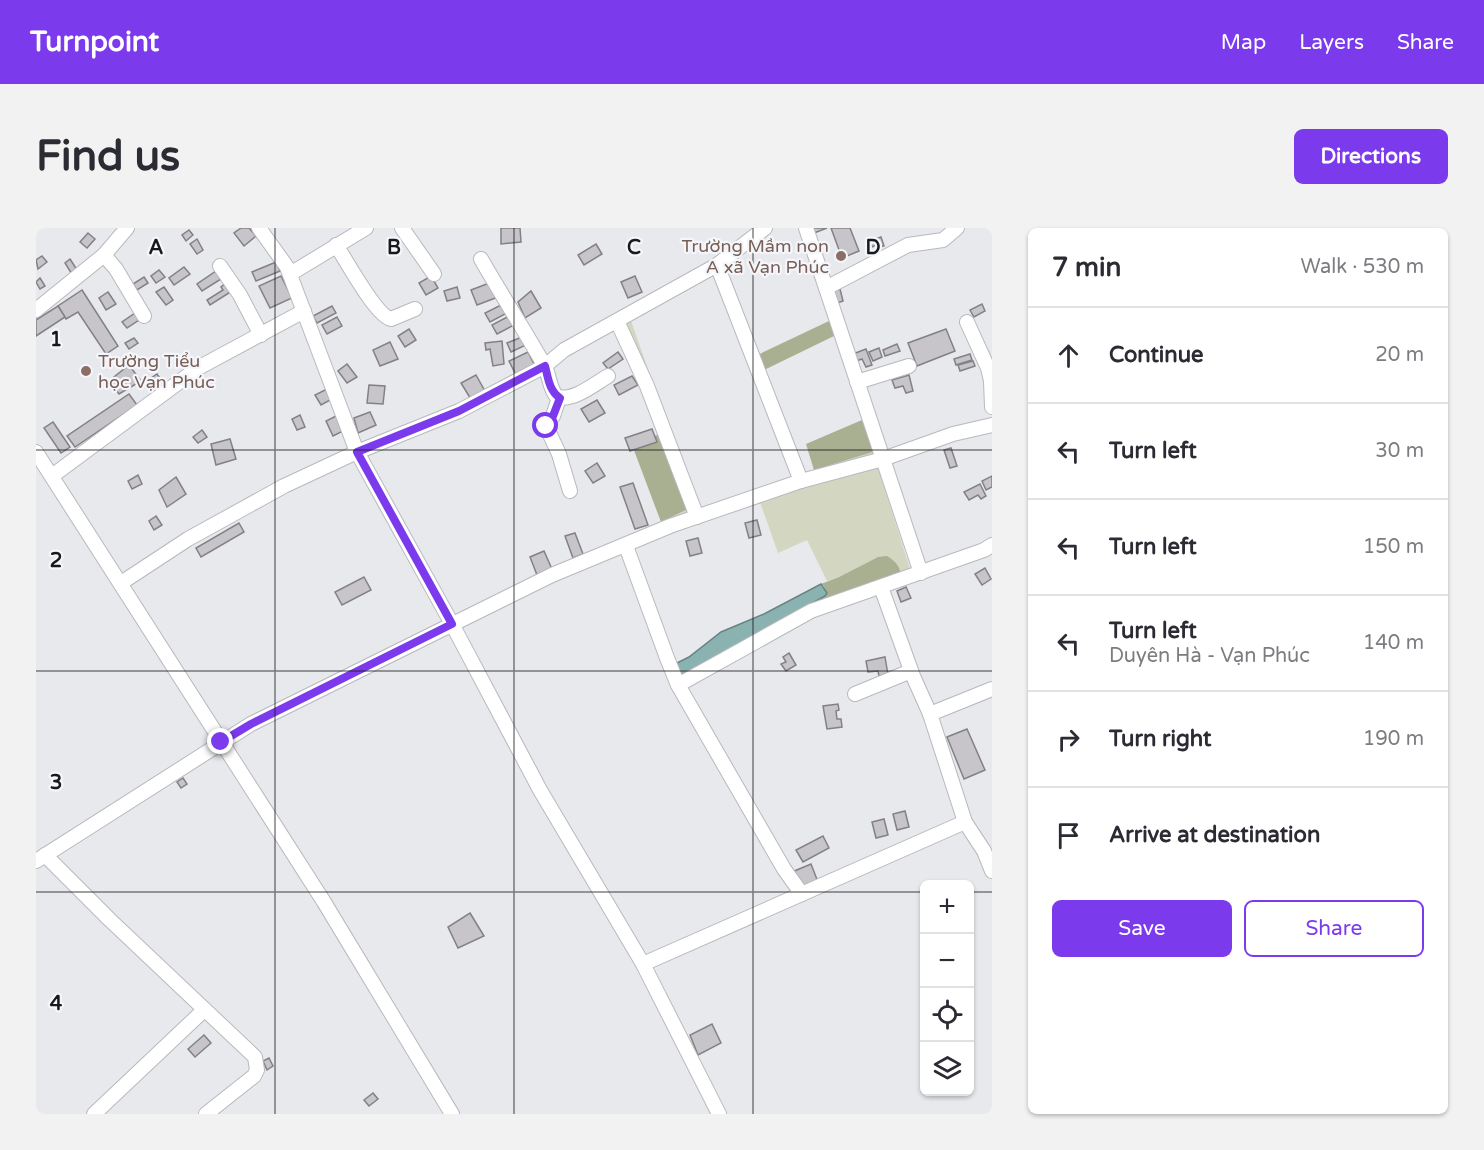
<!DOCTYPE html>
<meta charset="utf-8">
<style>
:root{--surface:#fff;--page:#f2f2f3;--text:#2b2b33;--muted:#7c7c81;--line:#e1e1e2;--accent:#7c3aed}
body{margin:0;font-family:"Varela Round",sans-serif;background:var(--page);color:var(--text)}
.controls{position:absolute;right:18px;bottom:18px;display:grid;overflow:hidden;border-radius:9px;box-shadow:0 2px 4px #0004}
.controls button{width:54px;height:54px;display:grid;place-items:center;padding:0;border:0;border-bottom:2px solid var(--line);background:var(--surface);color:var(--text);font:30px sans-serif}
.stop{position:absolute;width:18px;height:18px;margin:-14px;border:4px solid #7c3aed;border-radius:50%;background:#fff}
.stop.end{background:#7c3aed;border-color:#fff;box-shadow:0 2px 6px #0008}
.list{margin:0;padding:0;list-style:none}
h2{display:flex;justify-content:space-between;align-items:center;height:78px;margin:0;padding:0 24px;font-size:26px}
h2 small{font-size:20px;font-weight:400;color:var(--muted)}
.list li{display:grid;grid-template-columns:39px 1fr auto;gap:18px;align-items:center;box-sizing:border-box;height:96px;padding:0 24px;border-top:2px solid var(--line)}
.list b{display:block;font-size:22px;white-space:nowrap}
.list p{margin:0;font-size:20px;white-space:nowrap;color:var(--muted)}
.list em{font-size:20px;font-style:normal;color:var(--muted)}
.actions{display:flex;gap:12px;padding:18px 24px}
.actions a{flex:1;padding:14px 0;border:2px solid var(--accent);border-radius:9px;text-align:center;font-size:21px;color:var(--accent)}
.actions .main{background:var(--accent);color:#fff}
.icon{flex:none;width:33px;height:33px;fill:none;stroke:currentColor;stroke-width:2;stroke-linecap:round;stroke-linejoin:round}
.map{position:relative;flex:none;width:956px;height:886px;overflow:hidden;border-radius:9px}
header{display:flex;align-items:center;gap:36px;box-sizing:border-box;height:84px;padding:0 30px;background:var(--accent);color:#fff}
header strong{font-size:28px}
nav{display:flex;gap:33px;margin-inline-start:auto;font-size:21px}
.intro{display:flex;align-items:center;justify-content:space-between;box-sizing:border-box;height:144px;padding:0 36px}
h1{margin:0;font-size:42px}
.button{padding:15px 27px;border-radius:9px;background:var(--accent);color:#fff;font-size:21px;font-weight:700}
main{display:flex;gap:36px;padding:0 36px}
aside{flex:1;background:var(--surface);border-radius:9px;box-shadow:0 2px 4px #0004}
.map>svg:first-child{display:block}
</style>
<header>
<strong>Turnpoint</strong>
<nav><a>Map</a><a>Layers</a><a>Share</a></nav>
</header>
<div class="intro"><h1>Find us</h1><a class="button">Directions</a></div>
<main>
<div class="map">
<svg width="956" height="886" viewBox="0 0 956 886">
<rect width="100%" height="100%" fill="#e7e9ed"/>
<!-- green -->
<polygon fill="#d3d7c1" points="593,87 661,281 837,224 874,341 865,346 842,329 803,349 791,353 771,312 742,325 724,274 630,306 625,294 654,280 585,91"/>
<!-- forest -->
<g fill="#a9af91">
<polygon points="793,93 798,108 720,146 713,131"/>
<polygon points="826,192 837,224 778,242 770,216"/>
<polygon points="626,205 654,280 625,294 596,217"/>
<path d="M 851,328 C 859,333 863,337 865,346 L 644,457 L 789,368 L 788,358 L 785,356 L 803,349 L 842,329 Z"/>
</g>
<!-- water -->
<polygon fill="#8ab2b1" stroke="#688484" stroke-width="1.5" points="785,356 791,365 789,368 643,450 639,436 653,429 685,404 728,386"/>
<!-- building -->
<g fill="#c7c5ca" stroke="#828185" stroke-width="1.5">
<polygon points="205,0 213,0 220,8 208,18 198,5"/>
<polygon points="465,0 484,0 485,14 465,16"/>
<polygon points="775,0 791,0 778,5"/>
<polygon points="795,0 814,0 823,23 806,30"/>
<polygon points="153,2 157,7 150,13 146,7"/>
<polygon points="52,5 59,11 51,20 44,14"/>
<polygon points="845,9 848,18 843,19 842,16 836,19 834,13"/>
<polygon points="161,11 167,22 161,26 154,16"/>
<polygon points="560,16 566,26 548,37 542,27"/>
<polygon points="6,28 11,34 2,41 0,32"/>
<polygon points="34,31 43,45 37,48 29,35"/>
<polygon points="240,34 244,43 220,53 216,44"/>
<polygon points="148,39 154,46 138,57 133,50"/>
<polygon points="123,42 129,49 120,55 115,48"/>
<polygon points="180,43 185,51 166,63 161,56"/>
<polygon points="245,48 256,70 234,80 223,58"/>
<polygon points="395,48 402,60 390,67 383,55"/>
<polygon points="599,48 606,64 592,70 585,54"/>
<polygon points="108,49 112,55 101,62 97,56"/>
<polygon points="4,50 9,58 4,61 0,54"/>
<polygon points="456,54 462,69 441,77 435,62"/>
<polygon points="190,55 196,63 174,77 171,72 187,62 185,59"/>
<polygon points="128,59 137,72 130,77 120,64"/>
<polygon points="421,59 424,70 411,73 408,63"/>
<polygon points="804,61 807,73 801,75 798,63"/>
<polygon points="46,62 82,118 70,126 42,84 30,91 22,78"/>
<polygon points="495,63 505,80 489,90 482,74"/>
<polygon points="72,64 80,76 70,82 63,70"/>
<polygon points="467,76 471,85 454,94 449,85"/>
<polygon points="946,76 949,83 938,89 934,82"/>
<polygon points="22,78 29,89 0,108 0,92"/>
<polygon points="296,78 300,85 281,95 277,88"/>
<polygon points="99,85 103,92 91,100 86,94"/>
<polygon points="473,88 478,97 461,106 456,97"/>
<polygon points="301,89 306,98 291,106 286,97"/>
<polygon points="373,101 380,112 369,119 362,108"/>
<polygon points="910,101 919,123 881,138 872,115"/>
<polygon points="486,109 490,117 475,124 471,115"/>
<polygon points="98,110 102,115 93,121 89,115"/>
<polygon points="466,113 468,136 457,138 454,121 450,122 449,115"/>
<polygon points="354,114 362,131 344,138 337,122"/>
<polygon points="861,116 864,123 849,128 847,122"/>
<polygon points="843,120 846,129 837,133 833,124"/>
<polygon points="830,121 836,137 830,139 826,131 820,133 817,126"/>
<polygon points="492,124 500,140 481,149 473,133"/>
<polygon points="582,124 587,131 572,141 567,135"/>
<polygon points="934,126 936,132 920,137 918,131"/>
<polygon points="937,133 939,138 924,143 922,137"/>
<polygon points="311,136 321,149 311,155 302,143"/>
<polygon points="93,137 105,153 83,166 73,153"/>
<polygon points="121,146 129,158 119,164 112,152"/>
<polygon points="440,147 450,165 436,173 425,155"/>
<polygon points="873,147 877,163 870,165 867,158 859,160 856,152"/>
<polygon points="596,148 602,157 583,167 578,157"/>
<polygon points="333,157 349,158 347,176 331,175"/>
<polygon points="291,161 296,171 285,177 279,167"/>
<polygon points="93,166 101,177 39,219 31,208"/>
<polygon points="561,172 569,185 553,194 545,181"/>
<polygon points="334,184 340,197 322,205 318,190"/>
<polygon points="264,187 269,199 261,202 256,191"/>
<polygon points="302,187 309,202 297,208 290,193"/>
<polygon points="17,194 34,219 25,225 8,200"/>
<polygon points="616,201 621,214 594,223 589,210"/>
<polygon points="166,202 171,209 162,215 157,209"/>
<polygon points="194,211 200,231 180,237 175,216"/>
<polygon points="915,220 921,238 914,240 908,222"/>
<polygon points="561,235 569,248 557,255 549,243"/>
<polygon points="102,247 106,256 96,261 92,253"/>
<polygon points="956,248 956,259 950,262 946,253"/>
<polygon points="140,249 150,266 131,279 123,262"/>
<polygon points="597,255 612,297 599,301 584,259"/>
<polygon points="944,256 950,268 945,271 942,267 933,272 928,264"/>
<polygon points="120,288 126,297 118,302 113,293"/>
<polygon points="721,292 725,307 713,310 709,295"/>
<polygon points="203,295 208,304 165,329 160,320"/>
<polygon points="539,305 547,326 537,330 529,308"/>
<polygon points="662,310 666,325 654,328 650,313"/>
<polygon points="508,323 516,341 501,347 494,329"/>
<polygon points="949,340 955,351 946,357 939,346"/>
<polygon points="328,349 335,362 306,377 299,364"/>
<polygon points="870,359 875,370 865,374 861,363"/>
<polygon points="753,425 760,437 750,443 745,436 750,434 747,429"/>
<polygon points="849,429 852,447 843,448 842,443 832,444 830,433"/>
<polygon points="802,476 803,482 800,483 801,491 805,491 806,499 791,501 787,478"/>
<polygon points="931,501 949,542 928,551 911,509"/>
<polygon points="147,550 151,556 145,560 141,554"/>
<polygon points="869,583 873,599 861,602 857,586"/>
<polygon points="848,591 852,607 840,610 836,594"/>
<polygon points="787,608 793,620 767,634 760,622"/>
<polygon points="775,636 782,654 764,662 756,644"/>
<polygon points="434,685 448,708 422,720 412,699"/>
<polygon points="676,796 685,815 662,827 654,807"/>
<polygon points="168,807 175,815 159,829 152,821"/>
<polygon points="233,830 237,838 231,842 227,833"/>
<polygon points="337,865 342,871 333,878 328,872"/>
</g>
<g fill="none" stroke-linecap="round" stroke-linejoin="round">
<defs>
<g id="minor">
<polyline points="223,0 251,39 321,224 416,396 504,562 607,736 683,886"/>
<polyline points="366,0 398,46"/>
<polyline points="770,0 885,345"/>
<path d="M 300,17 C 310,32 340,88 355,91 L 379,81"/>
<polyline points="68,27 80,41 108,88"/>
<path d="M 445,31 C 465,66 487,100 507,135 C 514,145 512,159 521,169 C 538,173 557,157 572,148"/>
<polyline points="681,37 765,253"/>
<polyline points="184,38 204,67 225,107"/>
<polyline points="254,46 330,0"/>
<polyline points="790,60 872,17 907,12 921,0"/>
<polyline points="0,82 68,27 91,0"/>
<polyline points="581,93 611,158 661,289"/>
<polyline points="931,94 952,140 955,153 956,179"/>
<polyline points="821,154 873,138"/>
<polyline points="523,170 517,188 510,198 523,226 534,263"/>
<polyline points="0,224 288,674 416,886"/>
<polyline points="16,248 162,140 268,83"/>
<polyline points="590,318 631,430 642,457 748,641 766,666"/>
<polyline points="85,355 152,311 248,258 321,224 423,183 509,138 528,122 681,37 729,0"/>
<polyline points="845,359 877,448 894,486 929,594 948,623 956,643"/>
<polyline points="642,457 775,383 948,322 956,317"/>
<polyline points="819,466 875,443"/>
<polyline points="894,486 956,461"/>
<polyline points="9,627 74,692 219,829 221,842 218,848 170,886"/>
<polyline points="0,633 215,496 516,347 634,298 765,253 847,231 917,206 956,197"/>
<polyline points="607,736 929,594"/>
<polyline points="58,886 168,782"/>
</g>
</defs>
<!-- minor casing -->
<use href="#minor" stroke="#b8b9bd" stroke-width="16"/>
<!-- minor -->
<use href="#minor" stroke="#fff" stroke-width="14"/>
</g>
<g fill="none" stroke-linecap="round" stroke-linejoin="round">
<!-- route -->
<path stroke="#7c3aed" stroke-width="8" d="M 185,514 L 215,496 L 416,396 L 321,224 L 423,183 L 509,138 C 512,149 513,163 524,170 L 517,188 L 510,198"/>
</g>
<!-- grid -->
<path fill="none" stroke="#19191b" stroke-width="1.5" stroke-opacity="0.55" d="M 239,0 L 239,886M 478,0 L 478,886M 717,0 L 717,886M 0,222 L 956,222M 0,443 L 956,443M 0,664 L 888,664M 934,664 L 956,664"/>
<!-- markers -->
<g fill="#8d6e63" stroke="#f5f6fb" stroke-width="2">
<circle cx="805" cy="28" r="6"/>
<circle cx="50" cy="143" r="6"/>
</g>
<g text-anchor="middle" stroke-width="4.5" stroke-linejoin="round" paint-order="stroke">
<!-- education labels -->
<g font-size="18" fill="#785e54" stroke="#f5f6fb" text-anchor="end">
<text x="793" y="24">Trường Mầm non<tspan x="793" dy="21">A xã Vạn Phúc</tspan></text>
<text x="62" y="139" text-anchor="start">Trường Tiểu<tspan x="62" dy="21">học Vạn Phúc</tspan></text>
</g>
</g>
<g font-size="20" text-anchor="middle" font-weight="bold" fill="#19191b" stroke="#f5f6fb" stroke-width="4.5" stroke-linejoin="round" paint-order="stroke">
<text x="120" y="26">A</text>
<text x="358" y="26">B</text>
<text x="598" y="26">C</text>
<text x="837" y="26">D</text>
<text x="20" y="118">1</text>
<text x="20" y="339">2</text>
<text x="20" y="561">3</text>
<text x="20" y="782">4</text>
</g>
</svg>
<div class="controls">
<button>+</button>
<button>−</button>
<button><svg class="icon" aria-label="locate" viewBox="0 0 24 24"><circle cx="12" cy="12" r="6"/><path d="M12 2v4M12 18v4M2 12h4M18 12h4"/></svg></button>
<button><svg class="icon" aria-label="layers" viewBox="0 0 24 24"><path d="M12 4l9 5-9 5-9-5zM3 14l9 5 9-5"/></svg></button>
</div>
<div class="stop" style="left:510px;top:198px"></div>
<div class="stop end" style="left:185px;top:514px"></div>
</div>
<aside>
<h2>7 min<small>Walk · 530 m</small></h2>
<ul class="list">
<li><svg class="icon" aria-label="ahead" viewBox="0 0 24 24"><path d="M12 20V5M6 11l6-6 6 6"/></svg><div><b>Continue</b></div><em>20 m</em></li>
<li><svg class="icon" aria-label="left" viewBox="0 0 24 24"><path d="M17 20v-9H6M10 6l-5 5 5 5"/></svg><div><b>Turn left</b></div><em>30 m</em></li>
<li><svg class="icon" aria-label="left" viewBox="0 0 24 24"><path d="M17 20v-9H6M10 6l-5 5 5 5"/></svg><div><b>Turn left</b></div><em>150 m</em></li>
<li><svg class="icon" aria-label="left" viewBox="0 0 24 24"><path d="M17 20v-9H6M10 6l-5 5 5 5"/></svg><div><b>Turn left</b><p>Duyên Hà - Vạn Phúc</p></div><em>140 m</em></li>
<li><svg class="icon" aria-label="right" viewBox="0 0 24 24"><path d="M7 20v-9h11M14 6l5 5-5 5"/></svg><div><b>Turn right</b></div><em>190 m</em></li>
<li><svg class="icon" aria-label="arrive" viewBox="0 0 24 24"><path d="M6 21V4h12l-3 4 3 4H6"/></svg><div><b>Arrive at destination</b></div></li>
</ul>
<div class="actions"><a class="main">Save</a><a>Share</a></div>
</aside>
</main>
